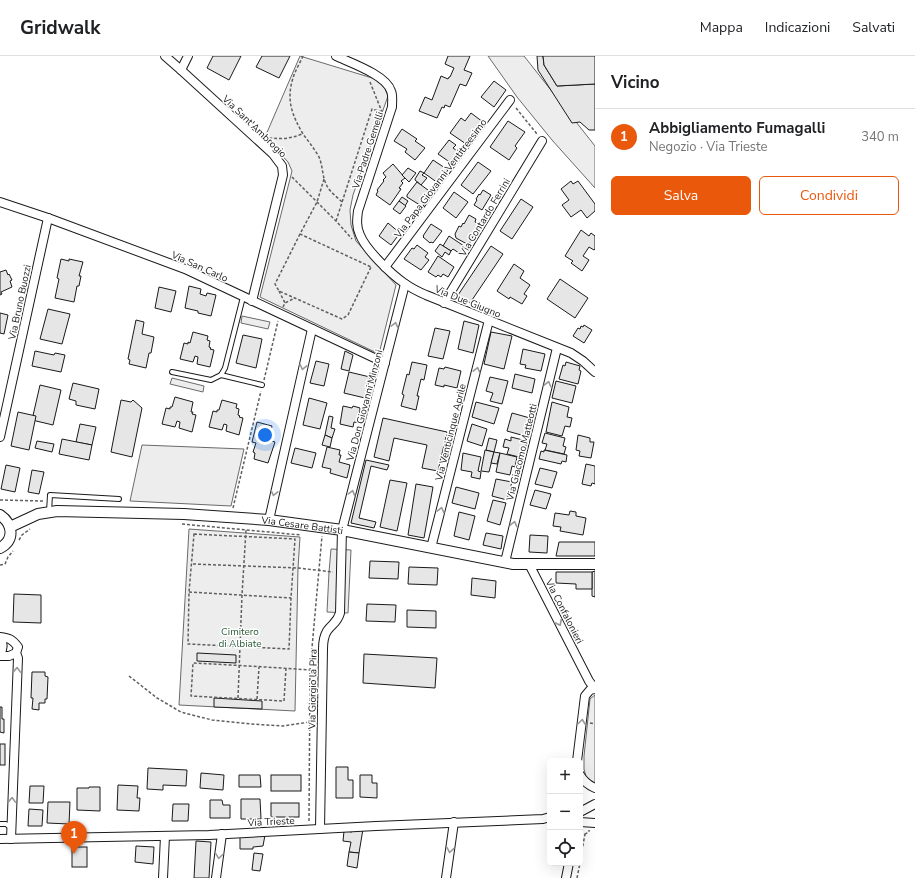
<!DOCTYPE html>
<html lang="it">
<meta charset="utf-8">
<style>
:root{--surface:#fff;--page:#f2f2f2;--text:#202124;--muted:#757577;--line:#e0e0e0;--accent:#ea580c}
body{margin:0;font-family:"Nunito Sans",sans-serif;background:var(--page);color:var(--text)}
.controls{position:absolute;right:12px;bottom:12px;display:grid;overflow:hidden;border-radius:6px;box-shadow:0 4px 16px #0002}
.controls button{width:36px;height:36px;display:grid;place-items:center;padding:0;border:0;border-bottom:1px solid var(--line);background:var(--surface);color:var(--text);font:20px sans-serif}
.you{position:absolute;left:265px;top:379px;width:14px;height:14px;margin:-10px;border:3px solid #fff;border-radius:50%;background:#1a73e8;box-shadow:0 0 0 6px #1a73e833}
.badge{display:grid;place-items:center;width:26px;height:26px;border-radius:50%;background:var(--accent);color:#fff;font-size:13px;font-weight:700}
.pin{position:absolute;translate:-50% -33px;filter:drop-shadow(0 1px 2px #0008)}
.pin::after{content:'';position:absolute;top:21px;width:14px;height:12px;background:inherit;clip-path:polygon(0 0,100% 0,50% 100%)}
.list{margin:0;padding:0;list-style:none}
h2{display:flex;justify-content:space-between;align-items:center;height:52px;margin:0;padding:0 16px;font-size:17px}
h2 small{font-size:13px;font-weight:400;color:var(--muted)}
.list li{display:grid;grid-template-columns:26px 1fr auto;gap:12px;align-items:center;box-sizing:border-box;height:56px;padding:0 16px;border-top:1px solid var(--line)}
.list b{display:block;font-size:15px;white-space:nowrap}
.list p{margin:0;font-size:13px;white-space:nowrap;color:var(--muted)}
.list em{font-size:13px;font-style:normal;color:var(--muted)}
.actions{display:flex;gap:8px;padding:12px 16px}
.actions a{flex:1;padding:9px 0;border:1px solid var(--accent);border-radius:6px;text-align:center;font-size:14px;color:var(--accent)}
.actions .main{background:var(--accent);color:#fff}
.icon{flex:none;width:22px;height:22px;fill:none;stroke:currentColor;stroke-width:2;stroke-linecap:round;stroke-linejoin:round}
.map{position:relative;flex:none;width:595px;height:822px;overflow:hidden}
header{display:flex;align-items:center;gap:24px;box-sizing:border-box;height:56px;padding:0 20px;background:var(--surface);border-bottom:1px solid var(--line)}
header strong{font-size:19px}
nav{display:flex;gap:22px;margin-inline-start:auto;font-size:14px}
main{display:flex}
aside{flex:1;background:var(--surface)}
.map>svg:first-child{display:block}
</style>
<header>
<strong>Gridwalk</strong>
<nav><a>Mappa</a><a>Indicazioni</a><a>Salvati</a></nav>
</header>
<main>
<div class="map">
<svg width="595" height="822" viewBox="0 0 595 822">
<rect width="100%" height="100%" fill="#fff"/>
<!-- built -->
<g fill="#ededed" stroke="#6a6a6a">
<polygon points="300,0 382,25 388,40 353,139 350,154 351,169 356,185 396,229 379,298 260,241 292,115 288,106 265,81"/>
<polygon points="488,0 524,0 595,90 595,132 552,84 517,41"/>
<polygon points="242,260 270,266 268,273 241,267"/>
<polygon points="172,322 204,330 203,336 170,328"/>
<polygon points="142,389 244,393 231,450 130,445"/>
<polygon points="189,473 300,481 298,512 295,655 179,649"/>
<polygon points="331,493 351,494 348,557 327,556 329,516"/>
<polygon points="595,639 595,727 592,726 586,721 584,713 584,700 590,643"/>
</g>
<!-- building -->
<g fill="#e6e6e6" stroke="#1a1a1a">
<polygon points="213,0 241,0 229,24 207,12"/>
<polygon points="262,0 290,0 279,22 256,11"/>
<polygon points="448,0 470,0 464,14 472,17 466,30 460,28 450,51 445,49 444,52 442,51 437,62 419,55 425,41 432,44 441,20 448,23 449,21 450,21 454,12 445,8"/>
<polygon points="537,0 543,0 544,9 557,30 595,28 595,74 589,74 580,66 572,67 538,14"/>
<polygon points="543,0 595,0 595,28 557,30 544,9"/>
<polygon points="494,25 506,34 494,51 481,41"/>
<polygon points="471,57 483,66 477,75 479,77 469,90 450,77 461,62 465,65"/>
<polygon points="508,65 525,76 515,90 517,92 509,104 490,91"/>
<polygon points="402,73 417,83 415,85 425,92 415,104 405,96 407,93 394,85"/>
<polygon points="449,84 456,89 453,92 460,97 455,105 456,106 455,108 454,109 438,98"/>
<polygon points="433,104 448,114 438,127 424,117"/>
<polygon points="478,106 491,115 473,138 461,129"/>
<polygon points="393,108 405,122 401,125 403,127 399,132 401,133 390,149 376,139 378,135 377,134 384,125 383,124 386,121 383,117"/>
<polygon points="408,112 416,117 409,126 402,119"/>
<polygon points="420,115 424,117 422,119 427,122 421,129 415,124 415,123"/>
<polygon points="571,125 573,128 578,125 595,148 595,155 587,162 581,154 571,161 562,149 569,144 561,133"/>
<polygon points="417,126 432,137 432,139 430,142 428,142 429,144 427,146 425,146 423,151 407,141 407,139"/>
<polygon points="483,134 491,139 482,154 474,149 477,144 476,143 479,138 480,139"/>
<polygon points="454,136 468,146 456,162 443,152"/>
<polygon points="402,141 408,145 405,150 399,145"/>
<polygon points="521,143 533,151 512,183 500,175"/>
<polygon points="399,145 406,150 400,158 393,153"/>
<polygon points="469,159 476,163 475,166 479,168 474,179 469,188 468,187 467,188 456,182 455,178 459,170 461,171 463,167 464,168"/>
<polygon points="388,167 400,177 391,189 379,180"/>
<polygon points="431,168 442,175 433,187 431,186 430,187 423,181 424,181 423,180"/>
<polygon points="581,174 589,180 591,177 595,180 595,193 594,194 589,191 583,200 589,204 582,215 571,207 573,205 565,200"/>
<polygon points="449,180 467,192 462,199 453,193 451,195 443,190"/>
<polygon points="440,188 451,195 449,199 445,196 442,201 435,195"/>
<polygon points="417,189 428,197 425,201 429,204 421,214 404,203 412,192 414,193"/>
<polygon points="491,190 503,198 470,247 458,239"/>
<polygon points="438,200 454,211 448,221 443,218 441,221 438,219 436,221 428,216"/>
<polygon points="61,203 69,205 69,203 83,206 79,220 81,220 79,230 77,230 74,246 55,242 59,223 57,222"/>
<polygon points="514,208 524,215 520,222 530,229 524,238 527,240 522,248 510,241 509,243 497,235"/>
<polygon points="6,214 8,219 9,218 12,224 10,225 12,231 1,236 2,238 0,239 0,216"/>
<polygon points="560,223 588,242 575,262 547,243"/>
<polygon points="189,230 201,233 200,238 206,240 207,237 216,239 211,260 198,257 198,255 185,252"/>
<polygon points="159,231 176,235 171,256 155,252"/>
<polygon points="48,253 70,258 62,288 40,283"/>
<polygon points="0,257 8,259 4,278 0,277"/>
<polygon points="136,264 144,266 142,278 154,281 151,297 149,297 146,312 129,308 130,304 128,303"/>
<polygon points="464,265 479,269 473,297 458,293"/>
<polygon points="584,269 592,274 584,287 573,280 578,272 580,273 581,270 583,271"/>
<polygon points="435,272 450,275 443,303 428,300"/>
<polygon points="193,276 208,280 207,284 210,285 209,291 211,292 210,293 214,294 210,311 197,308 198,301 195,300 193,306 180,303 184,287 188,288 188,286 190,287"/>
<polygon points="491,276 512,280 504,313 484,308"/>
<polygon points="243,279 262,283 256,312 236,307"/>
<polygon points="523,293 545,298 541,315 525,312 526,309 520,308"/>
<polygon points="35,295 54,299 55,297 65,299 61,316 32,310"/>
<polygon points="345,295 353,299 349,315 341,313"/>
<polygon points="316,305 329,308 324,330 310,327"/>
<polygon points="412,306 427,309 424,324 421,323 417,340 419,340 416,354 401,350 404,339 402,338 407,318 409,319"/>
<polygon points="566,306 580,310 579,314 581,315 578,328 559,323 563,309 565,310"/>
<polygon points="445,311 461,315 457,332 444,329 444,331 435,329 439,312 444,313"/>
<polygon points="349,316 370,321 365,342 344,337"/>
<polygon points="515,318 535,323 532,337 512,332"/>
<polygon points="490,321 508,325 502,348 490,345 493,337 486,335"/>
<polygon points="556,325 576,330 572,347 552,342"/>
<polygon points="73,327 99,333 95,353 76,349 76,345 69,343"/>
<polygon points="40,329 61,334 53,369 32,364"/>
<polygon points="175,341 193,346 191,356 193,356 192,358 196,359 192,376 179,372 180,366 177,365 175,371 162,368 166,352 170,353 170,351 172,351"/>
<polygon points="309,342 327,347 320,373 303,369"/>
<polygon points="121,344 131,346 133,344 142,352 132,401 111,396"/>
<polygon points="222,344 237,348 236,352 239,353 238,359 240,360 239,361 243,362 239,379 226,375 227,369 224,368 222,374 209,371 213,355 217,356 217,354 219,354"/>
<polygon points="476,346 499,352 494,368 472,361"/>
<polygon points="552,346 569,351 567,361 572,362 570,371 565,370 562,380 546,376"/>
<polygon points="343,350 352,352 353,350 360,352 359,367 354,366 353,371 340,368"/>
<polygon points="18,356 36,360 29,394 11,390"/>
<polygon points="512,357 530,362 525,380 507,375"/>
<polygon points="329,360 333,361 331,372 335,373 332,382 325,379"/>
<polygon points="383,362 447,376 438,415 422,412 427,389 394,382 389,405 374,401"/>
<polygon points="257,366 272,370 269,384 275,386 268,407 254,403 255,397 253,396 256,387 252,386"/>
<polygon points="80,368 96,371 92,389 76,386"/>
<polygon points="472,368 487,373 482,390 467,385"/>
<polygon points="545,377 565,382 563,390 566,391 564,398 545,394 547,388 542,387"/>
<polygon points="325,379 332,382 330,391 322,389"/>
<polygon points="578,379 590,382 590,386 594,386 591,402 579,400 580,395 576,394"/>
<polygon points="511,381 527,385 523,402 507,398 509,392 503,391 505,383 511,385"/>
<polygon points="489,382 497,384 494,396 486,394"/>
<polygon points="62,383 92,389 89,404 59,398"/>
<polygon points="37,385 54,388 52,396 35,392"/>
<polygon points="327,391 340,394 339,399 341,399 339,406 350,409 347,422 330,417 331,413 322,411"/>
<polygon points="295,392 316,397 312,412 291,407"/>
<polygon points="485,394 494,396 489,416 481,415"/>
<polygon points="544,394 567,399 566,406 562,405 561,408 539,403 541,395 544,396"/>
<polygon points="494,396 500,397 497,408 491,407"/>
<polygon points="463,397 481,401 478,415 481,416 480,423 471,421 472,416 461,414"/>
<polygon points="500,397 517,401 515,411 512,410 510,419 496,416"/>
<polygon points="366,404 389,409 387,414 371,410 359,462 376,466 374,472 351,467"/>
<polygon points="586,408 595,410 595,428 592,427 591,430 582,428"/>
<polygon points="6,409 20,412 15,436 1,433"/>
<polygon points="540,412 557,416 552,432 535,428"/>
<polygon points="32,414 44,416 39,438 28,436"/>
<polygon points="496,423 512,426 507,444 492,440"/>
<polygon points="390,424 407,427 397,475 380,471"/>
<polygon points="416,428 433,431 424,482 408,479"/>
<polygon points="456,431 479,437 475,453 452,447"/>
<polygon points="535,434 551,438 546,453 530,449"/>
<polygon points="493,444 506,447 500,469 487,465"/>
<polygon points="570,455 576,456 576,460 586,462 583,479 560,475 561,471 553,470 555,457 569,459"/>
<polygon points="459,456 475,460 469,484 454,480"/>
<polygon points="486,477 503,480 501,493 483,489"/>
<polygon points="530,479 548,480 547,497 529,496"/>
<polygon points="559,486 595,486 595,500 556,500"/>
<polygon points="370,505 399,506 398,523 369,522"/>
<polygon points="409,511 438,512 437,529 408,528"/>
<polygon points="595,515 595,541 592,540 592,516"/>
<polygon points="556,516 592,516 592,533 576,533 576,528 556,527"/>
<polygon points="472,522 496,525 495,542 471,539"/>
<polygon points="14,538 41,539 41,567 13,566"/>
<polygon points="367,548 396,549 395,566 366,565"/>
<polygon points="407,554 436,555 436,572 407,571"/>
<polygon points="197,597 236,599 236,607 197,605"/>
<polygon points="364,598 437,602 435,632 363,627"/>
<polygon points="32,616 45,616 45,620 48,621 47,643 45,643 45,647 39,647 39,654 32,653 33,642 31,642"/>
<polygon points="214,642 262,645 262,653 214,651"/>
<polygon points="0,651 2,651 2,663 4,663 4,677 0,676"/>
<rect x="0" y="688" width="5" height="21"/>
<polygon points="336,711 348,711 348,724 353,724 353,742 336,742"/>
<polygon points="148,712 187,714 186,730 163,729 163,734 147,733"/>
<polygon points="201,717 224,719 223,734 200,732"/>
<polygon points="239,719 260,719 261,731 239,731"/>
<rect x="271" y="719" width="30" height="16"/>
<polygon points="360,719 372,719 372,727 377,727 377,742 360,741"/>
<polygon points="118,729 138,730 137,742 140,742 139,755 117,754"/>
<polygon points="30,730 44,730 43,747 29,747"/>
<polygon points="89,731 100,731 100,755 77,754 77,732 89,732"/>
<polygon points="241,743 260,743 261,763 241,763"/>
<polygon points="210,744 222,744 223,749 230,749 230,762 210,762"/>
<polygon points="48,746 70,746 69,768 47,767"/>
<rect x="271" y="747" width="28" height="14"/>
<polygon points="173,748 189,748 188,765 172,765"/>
<polygon points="29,753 43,754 42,770 28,770"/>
<polygon points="353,772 363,773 359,797 349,796 351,786 343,785 344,775 352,776"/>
<polygon points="265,779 263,790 253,791 253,793 240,793 240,781"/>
<polygon points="196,785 211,786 209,822 194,822"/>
<polygon points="136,790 154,791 153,808 135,806"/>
<rect x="72" y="791" width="15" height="20"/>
<polygon points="349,796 359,797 357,812 347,810"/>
<polygon points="254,797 263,798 260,815 252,814"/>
</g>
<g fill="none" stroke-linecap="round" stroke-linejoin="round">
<defs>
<g id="service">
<polyline points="172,316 211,324 221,319 225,312 243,241"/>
<polyline points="221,319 262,329"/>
<polyline points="49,456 50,439 119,443"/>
<polyline points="0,768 6,768 11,772"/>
</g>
<g id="minor">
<polyline points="165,0 181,14 273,98 282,110 283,119 252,245"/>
<path d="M 336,0 C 351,7 386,19 391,35 C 393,39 392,46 392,51 L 358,155 C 357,163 356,171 360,179 C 366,194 391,218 404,227 C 411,232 419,236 426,239 L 571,297 L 583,305 L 595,316"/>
<polyline points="181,14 188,0"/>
<polyline points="0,146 48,162 185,213 385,307"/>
<polyline points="385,211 510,44"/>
<polyline points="444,247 542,85"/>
<polyline points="0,381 48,162"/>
<polyline points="269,464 312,273"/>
<polyline points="431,492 489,264"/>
<polyline points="505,506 557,292"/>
<polyline points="529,508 589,625 595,633"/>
<path d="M 0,581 C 9,582 12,583 18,591 L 16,597 L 9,600 L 0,600"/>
<path d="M 0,583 C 4,588 3,593 0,598"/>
<polyline points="577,705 585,640 590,634 595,633"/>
<path d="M 580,719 C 584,726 588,729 595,732"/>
<polyline points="580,756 595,748"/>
<polyline points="580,766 595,767"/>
<path d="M 320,773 L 323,593 C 323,587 324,580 327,575 C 333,567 337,567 340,557 L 342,474 L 405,228"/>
<polyline points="0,783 209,779 376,770 543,763 550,761"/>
<polyline points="11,783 18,602 16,597"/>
<polyline points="163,822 165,780"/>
<polyline points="216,822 222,778"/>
<polyline points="446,822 454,766"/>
<polyline points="566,822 569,807"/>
</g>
<g id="tertiary">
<path d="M 0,459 C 13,468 15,484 0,492"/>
<path id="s1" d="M 10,471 L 38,458 L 57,455 L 184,458 L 269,464 L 342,474 L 513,508 L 595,508"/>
</g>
</defs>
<!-- service casing -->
<use href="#service" stroke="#1a1a1a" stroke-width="6"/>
<!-- minor casing -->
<use href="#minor" stroke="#1a1a1a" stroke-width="10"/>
<!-- tertiary casing -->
<use href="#tertiary" stroke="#1a1a1a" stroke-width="12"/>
<!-- path -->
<g stroke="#5f5f5f" stroke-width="1.5" stroke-dasharray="3 2" stroke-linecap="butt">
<path d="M 303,0 C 300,7 295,15 293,22 C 286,44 292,59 303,78 C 308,85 314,92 319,101 C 323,110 322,121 327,130 C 330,136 337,141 342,146"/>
<polyline points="370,26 382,56"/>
<polyline points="516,52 537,78"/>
<path d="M 269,82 C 282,83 290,83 302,78"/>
<polyline points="292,121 336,165 352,183"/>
<polyline points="324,123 317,146 300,178 371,211"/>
<polyline points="336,165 372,53 382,56"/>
<polyline points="300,178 275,228 279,235 342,263 348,259 371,211"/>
<polyline points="279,235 285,247"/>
<polyline points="283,251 285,247 295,242"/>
<polyline points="264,324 278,265"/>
<polyline points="0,444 43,445"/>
<polyline points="233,452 261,335"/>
<polyline points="182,468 301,479"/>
<polygon points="194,478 295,483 291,542 289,593 188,588 189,536"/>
<polyline points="19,484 22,479 30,473"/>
<polyline points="193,508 298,512 333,516"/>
<polyline points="0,509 5,508 8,501 13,495"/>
<polyline points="189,536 291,542"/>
<path d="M 286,612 L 284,645 L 191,640 L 193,607 C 231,609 270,611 309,614"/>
<polyline points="129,620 157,642 181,656 212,664 251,668 283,670 310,666"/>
<polyline points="238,642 242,539 246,474"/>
<polyline points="257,643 259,611"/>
<polyline points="590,667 595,668"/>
<polyline points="309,765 310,614 322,480"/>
<polyline points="580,778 583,779 589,776 589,774"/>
<polyline points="580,805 585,778"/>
<polyline points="577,822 580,807"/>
</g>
<!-- service -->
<use href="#service" stroke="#fff" stroke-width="4"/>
<!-- minor -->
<use href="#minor" stroke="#fff" stroke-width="8"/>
<!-- tertiary -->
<use href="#tertiary" stroke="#fff" stroke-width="10"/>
</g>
<!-- one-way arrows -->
<defs><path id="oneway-chevron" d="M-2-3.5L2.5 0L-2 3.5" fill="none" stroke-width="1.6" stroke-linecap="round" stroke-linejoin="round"/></defs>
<g stroke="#989898">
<use href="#oneway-chevron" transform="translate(395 269) rotate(-76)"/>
<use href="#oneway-chevron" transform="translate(303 311) rotate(103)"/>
<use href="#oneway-chevron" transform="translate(477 314) rotate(-76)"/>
<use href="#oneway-chevron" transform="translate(548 328) rotate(-76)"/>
<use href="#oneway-chevron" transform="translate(274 437) rotate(103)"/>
<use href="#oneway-chevron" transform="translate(352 437) rotate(-75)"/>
<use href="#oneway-chevron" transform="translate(441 454) rotate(-76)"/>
<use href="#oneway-chevron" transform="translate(514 468) rotate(-76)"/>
<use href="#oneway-chevron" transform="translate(559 567) rotate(63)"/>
<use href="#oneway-chevron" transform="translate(17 614) rotate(-88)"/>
<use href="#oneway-chevron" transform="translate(582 666) rotate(-83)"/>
<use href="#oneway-chevron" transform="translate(12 744) rotate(-88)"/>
<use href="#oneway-chevron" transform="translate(450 794) rotate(99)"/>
<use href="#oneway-chevron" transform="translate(219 800) rotate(98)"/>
</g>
<g text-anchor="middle" stroke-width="3" stroke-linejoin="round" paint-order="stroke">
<!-- street labels -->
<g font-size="10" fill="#1a1a1a" stroke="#fff">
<text transform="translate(255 70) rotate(44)" y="4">Via Sant'Ambrogio</text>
<text transform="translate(367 94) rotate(-72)" y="4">Via Padre Gemelli</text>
<text transform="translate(440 122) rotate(-53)" y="4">Via Papa Giovanni Ventitreesimo</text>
<text transform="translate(484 161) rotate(-59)" y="4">Via Contardo Ferrini</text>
<text transform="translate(200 210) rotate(24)" y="4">Via San Carlo</text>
<text transform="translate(468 245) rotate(22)" y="4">Via Due Giugno</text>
<text transform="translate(19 246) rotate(-78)" y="4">Via Bruno Buozzi</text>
<text transform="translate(364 349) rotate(-75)" y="4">Via Don Giovanni Minzoni</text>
<text transform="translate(450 376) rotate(-76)" y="4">Via Venticinque Aprile</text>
<text transform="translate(521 396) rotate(-76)" y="4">Via Giacomo Matteotti</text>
<text dy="4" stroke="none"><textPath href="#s1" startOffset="296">Via Cesare Battisti</textPath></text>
<text transform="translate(565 555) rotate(63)" y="4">Via Confalonieri</text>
<text transform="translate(312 633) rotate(-89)" y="4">Via Giorgio la Pira</text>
<text transform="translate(271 765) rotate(-3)" y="4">Via Trieste</text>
</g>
<!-- park labels -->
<g font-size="10" fill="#2b5a34" stroke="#fff">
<text x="240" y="579">Cimitero<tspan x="240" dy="12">di Albiate</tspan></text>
</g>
</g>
</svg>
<div class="controls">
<button>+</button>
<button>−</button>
<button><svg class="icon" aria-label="locate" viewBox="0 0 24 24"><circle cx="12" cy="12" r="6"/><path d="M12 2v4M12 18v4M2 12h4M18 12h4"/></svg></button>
</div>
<div class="you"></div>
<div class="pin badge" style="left:74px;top:798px">1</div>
</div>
<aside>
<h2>Vicino<small></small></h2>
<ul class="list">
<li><span class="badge">1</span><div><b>Abbigliamento Fumagalli</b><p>Negozio · Via Trieste</p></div><em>340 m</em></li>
</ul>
<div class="actions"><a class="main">Salva</a><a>Condividi</a></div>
</aside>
</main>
